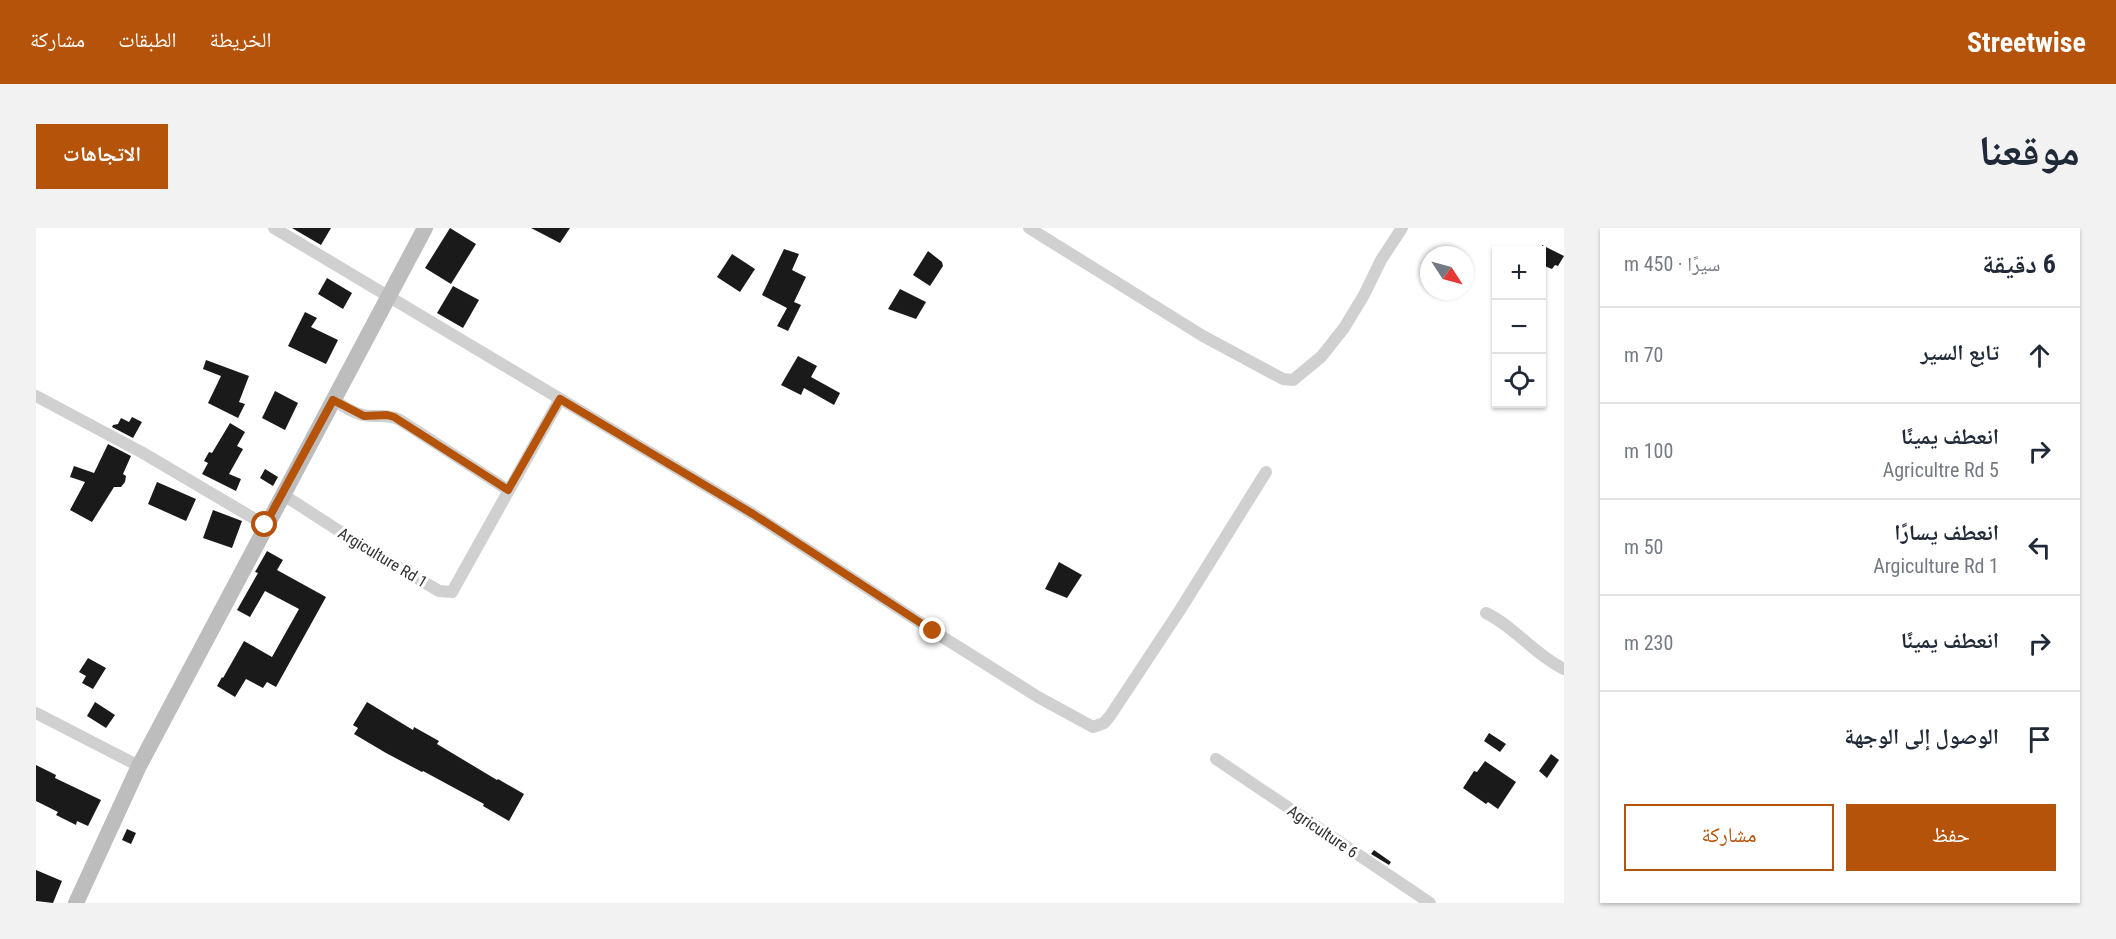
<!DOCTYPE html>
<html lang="ar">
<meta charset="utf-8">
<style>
:root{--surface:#fff;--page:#f2f2f3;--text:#1f2937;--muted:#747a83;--line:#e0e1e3;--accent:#b45309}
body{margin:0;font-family:"Roboto Condensed","Noto Naskh Arabic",sans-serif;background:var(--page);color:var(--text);direction:rtl}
.controls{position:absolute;right:18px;top:18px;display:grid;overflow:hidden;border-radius:0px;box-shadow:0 2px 4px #0004}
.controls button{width:54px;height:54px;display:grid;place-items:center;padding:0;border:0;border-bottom:2px solid var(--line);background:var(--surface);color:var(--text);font:30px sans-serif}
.compass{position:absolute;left:1384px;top:18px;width:54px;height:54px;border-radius:50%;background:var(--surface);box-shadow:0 2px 4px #0004;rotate:126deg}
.stop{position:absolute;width:18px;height:18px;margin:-14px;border:4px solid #b45309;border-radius:50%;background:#fff}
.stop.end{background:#b45309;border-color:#fff;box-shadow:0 2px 6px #0008}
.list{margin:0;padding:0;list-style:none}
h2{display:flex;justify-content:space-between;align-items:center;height:78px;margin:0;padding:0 24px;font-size:26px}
h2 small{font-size:20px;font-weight:400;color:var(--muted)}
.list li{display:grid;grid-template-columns:39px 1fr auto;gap:18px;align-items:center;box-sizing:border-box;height:96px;padding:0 24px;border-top:2px solid var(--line)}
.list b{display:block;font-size:22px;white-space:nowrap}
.list p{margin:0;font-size:20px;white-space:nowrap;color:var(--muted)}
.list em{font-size:20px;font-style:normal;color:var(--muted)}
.actions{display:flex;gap:12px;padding:18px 24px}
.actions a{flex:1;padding:14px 0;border:2px solid var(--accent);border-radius:0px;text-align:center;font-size:21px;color:var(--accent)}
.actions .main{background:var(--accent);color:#fff}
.icon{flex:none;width:33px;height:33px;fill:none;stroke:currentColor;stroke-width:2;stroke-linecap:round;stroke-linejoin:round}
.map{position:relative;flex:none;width:1528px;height:675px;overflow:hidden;direction:ltr;border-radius:0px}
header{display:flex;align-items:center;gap:36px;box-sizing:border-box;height:84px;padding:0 30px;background:var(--accent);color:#fff}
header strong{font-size:28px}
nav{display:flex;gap:33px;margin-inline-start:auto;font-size:21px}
.intro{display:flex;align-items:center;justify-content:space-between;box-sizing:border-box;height:144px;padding:0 36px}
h1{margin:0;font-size:42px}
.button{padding:15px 27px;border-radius:0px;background:var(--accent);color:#fff;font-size:21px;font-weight:700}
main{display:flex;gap:36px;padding:0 36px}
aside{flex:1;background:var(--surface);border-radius:0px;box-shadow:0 2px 4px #0004}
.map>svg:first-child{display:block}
</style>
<header>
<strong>Streetwise</strong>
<nav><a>الخريطة</a><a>الطبقات</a><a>مشاركة</a></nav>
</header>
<div class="intro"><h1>موقعنا</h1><a class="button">الاتجاهات</a></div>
<main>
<aside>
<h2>6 دقيقة<small>سيرًا · 450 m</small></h2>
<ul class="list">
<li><svg class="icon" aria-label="ahead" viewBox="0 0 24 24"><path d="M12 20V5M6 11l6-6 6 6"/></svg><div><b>تابع السير</b></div><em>70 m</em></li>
<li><svg class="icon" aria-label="right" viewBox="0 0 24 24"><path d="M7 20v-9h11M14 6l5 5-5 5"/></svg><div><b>انعطف يمينًا</b><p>Agricultre Rd 5</p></div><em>100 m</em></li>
<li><svg class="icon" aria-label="left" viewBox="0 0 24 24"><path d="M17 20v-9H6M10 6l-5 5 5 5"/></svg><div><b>انعطف يسارًا</b><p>Argiculture Rd 1</p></div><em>50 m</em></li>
<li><svg class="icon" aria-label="right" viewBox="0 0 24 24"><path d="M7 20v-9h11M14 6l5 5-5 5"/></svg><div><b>انعطف يمينًا</b></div><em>230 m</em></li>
<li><svg class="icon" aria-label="arrive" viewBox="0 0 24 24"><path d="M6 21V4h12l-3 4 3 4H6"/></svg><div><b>الوصول إلى الوجهة</b></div></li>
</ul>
<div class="actions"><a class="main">حفظ</a><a>مشاركة</a></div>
</aside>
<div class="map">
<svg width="1528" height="675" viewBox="0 0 1528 675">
<rect width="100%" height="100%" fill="#fff"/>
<!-- building -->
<g fill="#1a1a1a">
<polygon points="256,0 295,0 285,17"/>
<polygon points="414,0 440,16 415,56 389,40"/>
<polygon points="495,0 534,0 524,15"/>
<polygon points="1506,17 1528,28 1522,38 1519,37 1516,41 1506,37"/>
<polygon points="748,21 763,26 756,42 770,49 758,74 765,77 752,103 741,98 751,80 726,67"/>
<polygon points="892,23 906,34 907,38 894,58 877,47"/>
<polygon points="696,26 719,41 704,64 681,49"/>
<polygon points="291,50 316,65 307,81 282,66"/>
<polygon points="417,58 443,72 427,100 401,85"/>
<polygon points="864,61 890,74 880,91 852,81"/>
<polygon points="269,84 281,90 275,99 302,112 290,136 252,118"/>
<polygon points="762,128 781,138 775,149 804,165 798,177 768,160 765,167 745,157"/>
<polygon points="170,132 213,148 203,174 209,176 202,190 172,175 185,148 167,141"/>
<polygon points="239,163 262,175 249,202 226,190"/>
<polygon points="96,189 106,194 97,210 76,199 77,197 82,196 85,190 93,194"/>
<polygon points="194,195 209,204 201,218 207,221 193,246 205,251 200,263 166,246 172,235 168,233 173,224 176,225"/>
<polygon points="72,216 95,228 87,246 90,248 89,254 85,259 78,259 56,294 34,282 49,254 34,249 38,238 58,245"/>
<polygon points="229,241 242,249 237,258 224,250"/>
<polygon points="121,254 160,271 150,293 112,276"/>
<polygon points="177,282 206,293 196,320 167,310"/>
<polygon points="231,323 247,332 241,342 290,369 240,459 231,454 227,460 210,451 199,469 181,458 186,449 187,450 208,413 236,429 263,381 229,363 214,389 201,382 222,345 219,344"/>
<polygon points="1023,334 1046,347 1031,370 1009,361"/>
<polygon points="52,430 70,440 57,461 46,455 50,448 43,444"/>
<polygon points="59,474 79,487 70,500 51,488"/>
<polygon points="331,474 377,502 378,499 403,513 401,516 461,552 462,551 488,566 473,593 447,578 448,576 387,543 386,544 350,525 318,506 322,500 317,497"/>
<polygon points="1453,505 1470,516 1464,524 1448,513"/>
<polygon points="1515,526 1523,532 1511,550 1503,543"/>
<polygon points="1449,533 1480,554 1462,581 1452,574 1450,576 1427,560 1438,543 1441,544"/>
<polygon points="0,537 20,547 19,550 65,572 52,598 41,593 40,597 20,587 22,584 0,573"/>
<polygon points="91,601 100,605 95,616 86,612"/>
<polygon points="1338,622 1355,634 1353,637 1335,626"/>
<polygon points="0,642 26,653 17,675 0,673"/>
</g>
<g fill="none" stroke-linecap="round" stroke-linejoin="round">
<!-- street -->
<g stroke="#d0d0d0" stroke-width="12">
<polyline points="238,0 717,286 897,403 1002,469 1057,499 1068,495 1074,488 1144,382 1230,244"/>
<polyline points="993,0 1167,108 1247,151 1257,152 1285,129 1308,100 1328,67 1345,32 1366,0"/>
<polyline points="0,168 107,225 229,297"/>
<path d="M 297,172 C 306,177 316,185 327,187 C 340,190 351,185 364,192 L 472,262"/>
<polyline points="246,266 328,319 403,363 416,364 524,171"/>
<path d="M 1450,385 C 1479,399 1499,427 1528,441"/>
<polyline points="0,485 103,538"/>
<polyline points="1180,531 1394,675"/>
</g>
<!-- secondary -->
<polyline stroke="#bdbdbd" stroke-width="16" points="40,675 103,538 389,0"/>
</g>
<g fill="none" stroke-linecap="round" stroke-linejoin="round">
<!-- route -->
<polyline stroke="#b45309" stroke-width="8" points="229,297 297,172 328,188 351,187 358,189 472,262 524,171 717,286 897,403"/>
</g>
<g text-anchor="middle" stroke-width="6" stroke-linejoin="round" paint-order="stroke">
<!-- street labels -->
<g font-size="16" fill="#333" stroke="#fff">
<text transform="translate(347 329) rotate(31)" y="6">Argiculture Rd 1</text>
<text transform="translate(1287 603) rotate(34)" y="6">Agriculture 6</text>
</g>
</g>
</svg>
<div class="controls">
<button>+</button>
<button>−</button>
<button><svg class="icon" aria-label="locate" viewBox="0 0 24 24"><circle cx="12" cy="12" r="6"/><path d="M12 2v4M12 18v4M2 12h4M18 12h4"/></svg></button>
</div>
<svg class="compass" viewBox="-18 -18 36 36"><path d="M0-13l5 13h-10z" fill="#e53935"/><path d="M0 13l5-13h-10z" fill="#747a83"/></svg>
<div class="stop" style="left:229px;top:297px"></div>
<div class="stop end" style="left:897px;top:403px"></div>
</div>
</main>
